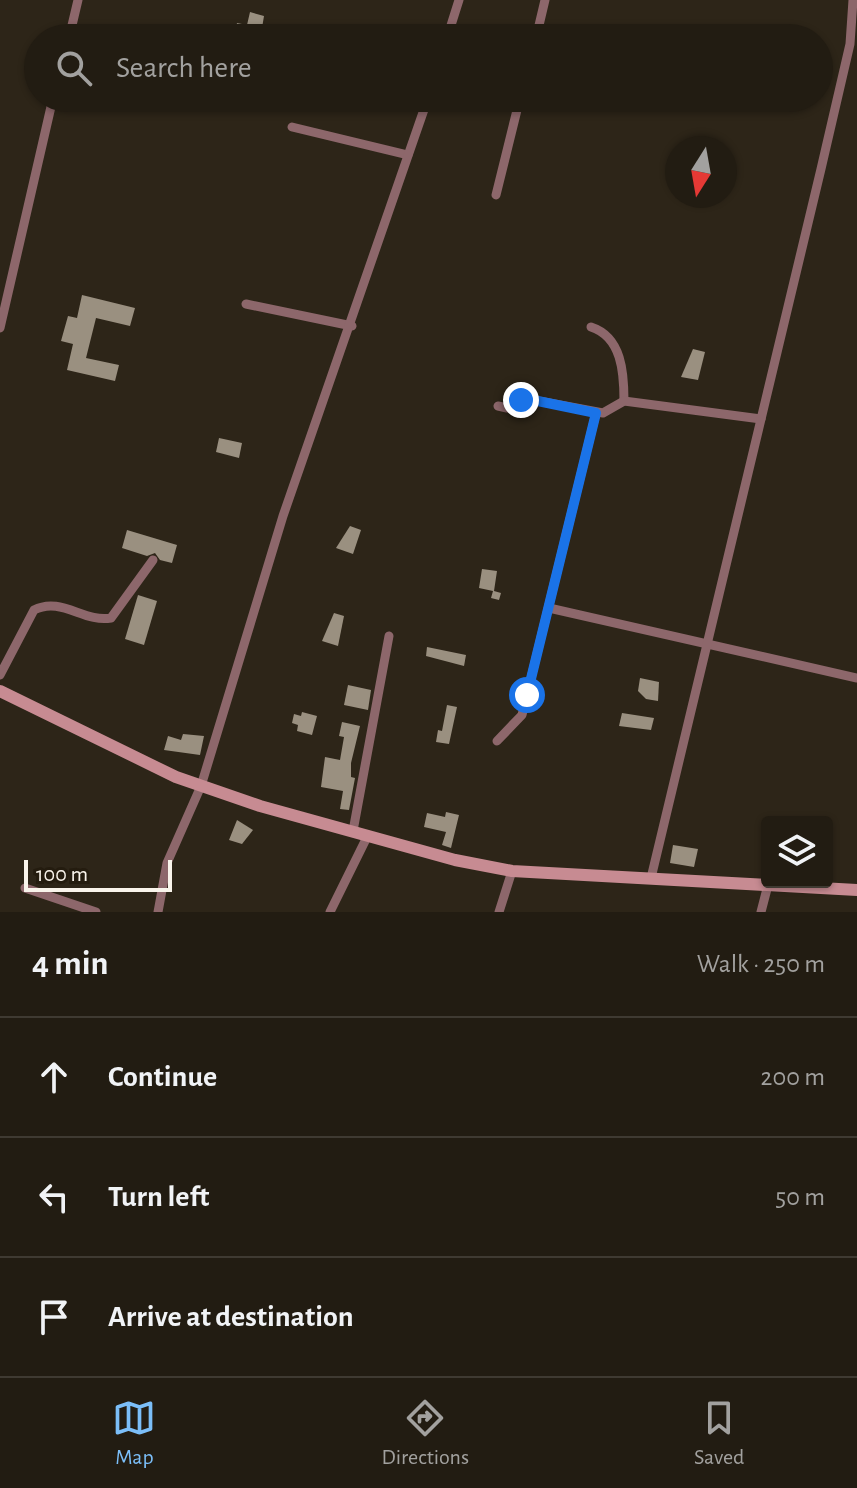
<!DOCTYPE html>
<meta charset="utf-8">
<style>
:root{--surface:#221c12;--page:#2a251b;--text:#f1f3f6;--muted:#a2a19f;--line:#3f3a32;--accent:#7bbef8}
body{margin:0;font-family:"Alegreya Sans",sans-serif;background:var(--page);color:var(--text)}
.controls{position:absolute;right:24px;bottom:24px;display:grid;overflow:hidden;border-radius:8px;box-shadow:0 2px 6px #0004}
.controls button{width:72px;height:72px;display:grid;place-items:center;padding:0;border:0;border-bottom:2px solid var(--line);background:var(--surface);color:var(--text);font:40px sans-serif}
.compass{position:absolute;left:665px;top:136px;width:72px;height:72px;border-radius:50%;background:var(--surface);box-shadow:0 2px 6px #0004;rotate:191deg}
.scale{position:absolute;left:24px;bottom:20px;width:148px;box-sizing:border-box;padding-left:8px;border:4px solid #f9f4eb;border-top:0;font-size:22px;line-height:28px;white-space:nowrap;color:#f9f4eb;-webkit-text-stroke:6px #241c0f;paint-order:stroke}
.stop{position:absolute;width:24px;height:24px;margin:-18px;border:6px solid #1a73e8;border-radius:50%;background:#fff}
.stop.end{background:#1a73e8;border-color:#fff;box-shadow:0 2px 8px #0008}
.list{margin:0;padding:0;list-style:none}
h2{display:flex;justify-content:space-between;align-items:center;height:104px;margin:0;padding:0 32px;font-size:34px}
h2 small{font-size:26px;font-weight:400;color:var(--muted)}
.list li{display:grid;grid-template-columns:52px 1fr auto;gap:24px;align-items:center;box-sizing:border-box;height:120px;padding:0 32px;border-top:2px solid var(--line)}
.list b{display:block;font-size:30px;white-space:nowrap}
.list em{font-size:26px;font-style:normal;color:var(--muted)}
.icon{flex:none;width:44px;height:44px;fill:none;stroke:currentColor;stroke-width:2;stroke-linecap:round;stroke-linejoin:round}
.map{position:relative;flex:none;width:857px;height:912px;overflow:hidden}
.search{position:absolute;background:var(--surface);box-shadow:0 2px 6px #0004;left:24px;right:24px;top:24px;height:88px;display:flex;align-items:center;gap:20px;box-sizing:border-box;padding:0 28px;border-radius:44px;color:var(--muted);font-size:30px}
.sheet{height:464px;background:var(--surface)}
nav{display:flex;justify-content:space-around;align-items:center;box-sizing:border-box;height:112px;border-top:2px solid var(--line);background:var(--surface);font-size:22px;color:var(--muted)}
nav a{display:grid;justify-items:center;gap:4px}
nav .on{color:var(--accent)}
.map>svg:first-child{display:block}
</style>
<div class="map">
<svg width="857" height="912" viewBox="0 0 857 912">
<rect width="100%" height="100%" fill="#2d2518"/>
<!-- building -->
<g fill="#9a9080">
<polygon points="250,12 264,16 262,28 267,29 265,38 234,38 237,23 247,25"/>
<polygon points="82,295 135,308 130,326 96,318 86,358 119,365 115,381 67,370 73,344 61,341 68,316 77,318"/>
<polygon points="693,349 705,352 698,380 681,377"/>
<polygon points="219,438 242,443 239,458 216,452"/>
<polygon points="350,526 361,530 353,554 336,548"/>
<polygon points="127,530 177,545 172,563 160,560 155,553 147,556 122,548"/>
<polygon points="482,569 497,571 494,591 501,593 499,600 491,598 493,591 479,588"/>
<polygon points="138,595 157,601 144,645 125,639"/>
<polygon points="334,613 344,616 338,646 322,641"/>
<polygon points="427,647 466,655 464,666 426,656"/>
<polygon points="640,678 659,682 658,701 646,699 638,691"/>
<polygon points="348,685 371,690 368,710 344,705"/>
<polygon points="447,705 457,707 449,744 436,742 438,730 442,731"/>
<polygon points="302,712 317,716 312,735 297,731 298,725 292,723 294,714 301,716"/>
<polygon points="622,713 654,718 651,730 619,726"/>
<polygon points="342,722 360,726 351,763 351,777 355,778 349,810 340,809 343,791 321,787 325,757 340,760 344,737 339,736"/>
<polygon points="183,734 204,736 200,755 164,750 168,736 181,740"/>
<polygon points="446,812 459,815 451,848 442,845 446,832 424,827 427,813 445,817"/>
<polygon points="237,820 253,830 242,844 229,840"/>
<polygon points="673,845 698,849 694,867 670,863"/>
</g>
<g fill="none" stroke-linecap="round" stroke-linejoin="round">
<!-- street -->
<g stroke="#8d676b" stroke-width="9">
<polyline points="69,38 78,0"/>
<polyline points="447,38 459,0"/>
<polyline points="536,38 545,0"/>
<polyline points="292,127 408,155"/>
<polyline points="496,195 520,98"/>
<polyline points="246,304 352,326"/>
<path d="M 591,327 C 622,337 624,373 624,401"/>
<polyline points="0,328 53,98"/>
<polyline points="498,406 507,408 528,399 603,413 624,401 761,419"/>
<polyline points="549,608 857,678"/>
<path d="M 0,675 L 34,610 C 61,596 84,623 111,618 L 153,560"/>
<polyline points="497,741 522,715 596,413"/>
<polyline points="353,831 389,636"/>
<polyline points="651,878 821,169 850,44 853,0"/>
<polyline points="25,888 96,912"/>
<polyline points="158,912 167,863 201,786 283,516 428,98"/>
<polyline points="330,912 368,835"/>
<polyline points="499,912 512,871"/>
<polyline points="761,912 768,885"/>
</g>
<!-- secondary -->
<polyline stroke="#c78b92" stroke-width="12" points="0,691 176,777 260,806 455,860 512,871 857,890"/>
</g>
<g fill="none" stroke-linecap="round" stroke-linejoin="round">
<!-- route -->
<polyline stroke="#1a73e8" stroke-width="10" points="521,400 528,399 596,413 527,695"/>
</g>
</svg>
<div class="controls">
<button><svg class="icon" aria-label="layers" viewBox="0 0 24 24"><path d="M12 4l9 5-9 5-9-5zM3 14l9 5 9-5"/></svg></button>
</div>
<svg class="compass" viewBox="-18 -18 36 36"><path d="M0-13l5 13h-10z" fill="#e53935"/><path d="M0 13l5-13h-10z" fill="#a2a19f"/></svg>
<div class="scale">100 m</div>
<div class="stop" style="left:527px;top:695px"></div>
<div class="stop end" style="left:521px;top:400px"></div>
<div class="search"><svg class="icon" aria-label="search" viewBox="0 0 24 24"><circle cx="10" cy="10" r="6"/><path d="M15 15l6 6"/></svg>Search here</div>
</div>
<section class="sheet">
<h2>4 min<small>Walk · 250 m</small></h2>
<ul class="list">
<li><svg class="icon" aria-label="ahead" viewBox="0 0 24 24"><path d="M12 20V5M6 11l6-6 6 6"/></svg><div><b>Continue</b></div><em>200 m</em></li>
<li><svg class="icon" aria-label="left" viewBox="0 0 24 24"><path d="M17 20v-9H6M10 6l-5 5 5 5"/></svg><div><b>Turn left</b></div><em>50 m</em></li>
<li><svg class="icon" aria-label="arrive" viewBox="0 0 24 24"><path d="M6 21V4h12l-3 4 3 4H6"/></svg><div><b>Arrive at destination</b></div></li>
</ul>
</section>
<nav>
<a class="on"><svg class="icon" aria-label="map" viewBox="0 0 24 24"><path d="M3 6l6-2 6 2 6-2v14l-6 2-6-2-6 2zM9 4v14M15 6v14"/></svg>Map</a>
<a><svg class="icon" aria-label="directions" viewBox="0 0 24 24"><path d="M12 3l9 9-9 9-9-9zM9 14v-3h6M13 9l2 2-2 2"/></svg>Directions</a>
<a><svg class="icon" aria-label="saved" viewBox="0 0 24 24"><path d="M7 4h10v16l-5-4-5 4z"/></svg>Saved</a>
</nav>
